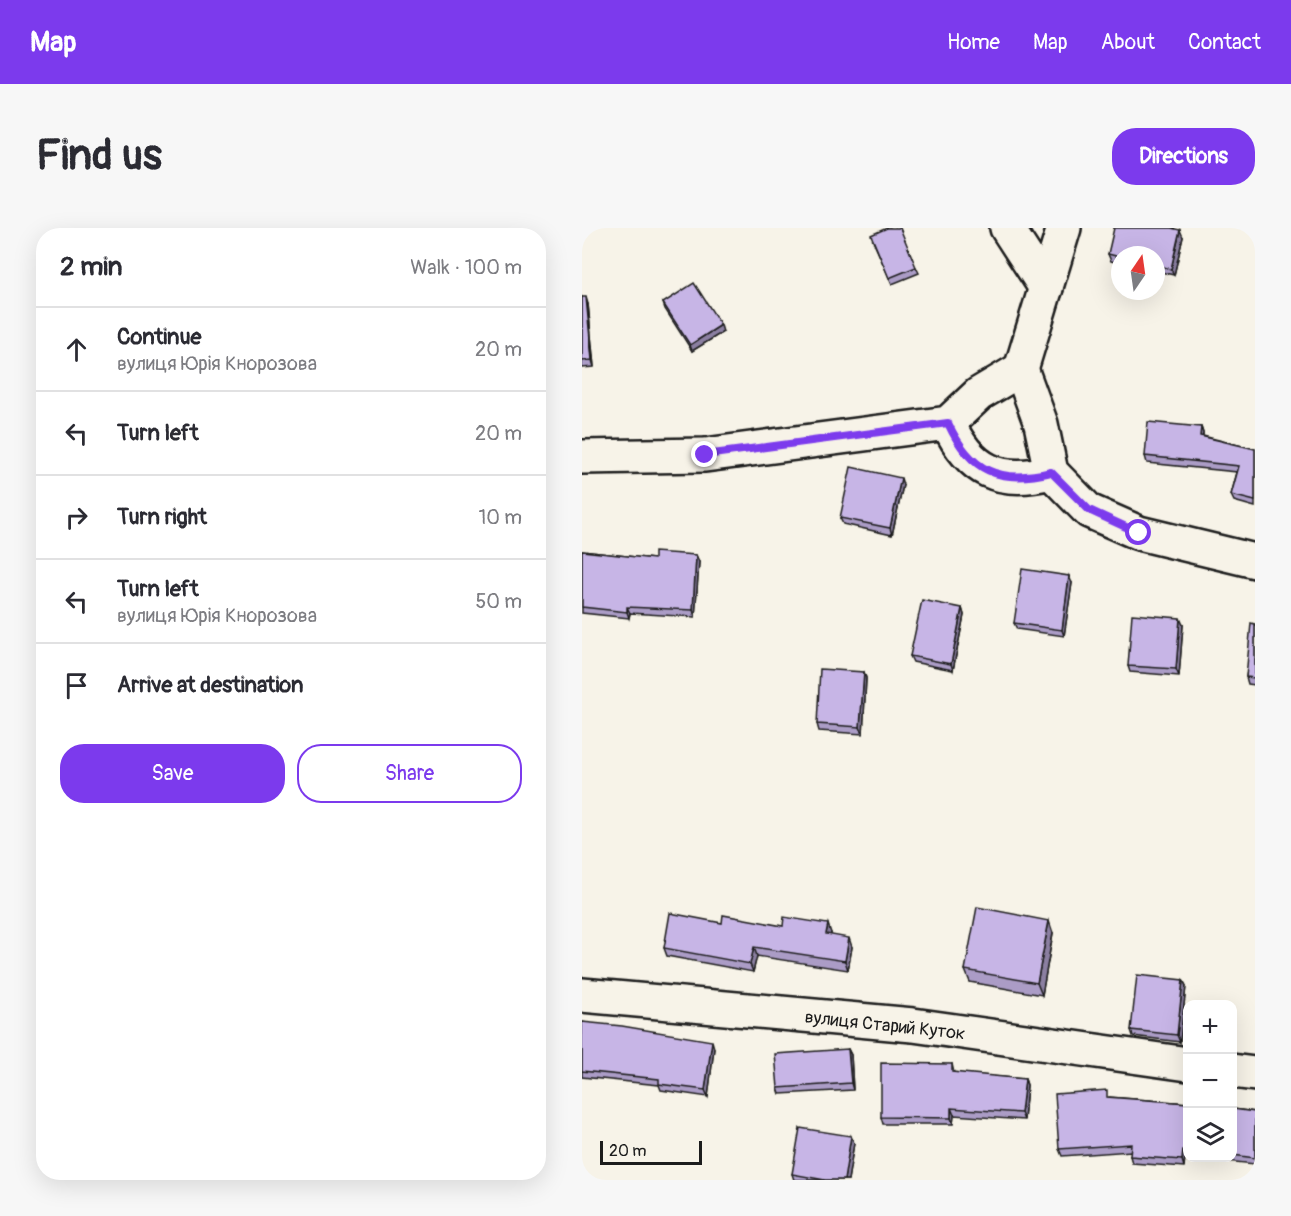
<!DOCTYPE html>
<meta charset="utf-8">
<style>
:root{--surface:#fff;--page:#f7f7f7;--text:#2b2b33;--muted:#7c7c81;--line:#e1e1e2;--accent:#7c3aed}
body{margin:0;font-family:Pangolin,sans-serif;background:var(--page);color:var(--text)}
.controls{position:absolute;right:18px;bottom:18px;display:grid;overflow:hidden;border-radius:12px;box-shadow:0 6px 24px #0002}
.controls button{width:54px;height:54px;display:grid;place-items:center;padding:0;border:0;border-bottom:2px solid var(--line);background:var(--surface);color:var(--text);font:30px sans-serif}
.compass{position:absolute;left:529px;top:18px;width:54px;height:54px;border-radius:50%;background:var(--surface);box-shadow:0 6px 24px #0002;rotate:13deg}
.scale{position:absolute;left:18px;bottom:15px;width:102px;box-sizing:border-box;padding-left:6px;border:3px solid #1c1c1c;border-top:0;font-size:16px;line-height:21px;white-space:nowrap;color:#1c1c1c;-webkit-text-stroke:4px #f7f3e8;paint-order:stroke}
.stop{position:absolute;width:18px;height:18px;margin:-14px;border:4px solid #7c3aed;border-radius:50%;background:#fff}
.stop.end{background:#7c3aed;border-color:#fff;box-shadow:0 2px 6px #0008}
.list{margin:0;padding:0;list-style:none}
h2{display:flex;justify-content:space-between;align-items:center;height:78px;margin:0;padding:0 24px;font-size:26px}
h2 small{font-size:20px;font-weight:400;color:var(--muted)}
.list li{display:grid;grid-template-columns:39px 1fr auto;gap:18px;align-items:center;box-sizing:border-box;height:84px;padding:0 24px;border-top:2px solid var(--line)}
.list b{display:block;font-size:22px;white-space:nowrap}
.list p{margin:0;font-size:20px;white-space:nowrap;color:var(--muted)}
.list em{font-size:20px;font-style:normal;color:var(--muted)}
.actions{display:flex;gap:12px;padding:18px 24px}
.actions a{flex:1;padding:14px 0;border:2px solid var(--accent);border-radius:24px;text-align:center;font-size:21px;color:var(--accent)}
.actions .main{background:var(--accent);color:#fff}
.icon{flex:none;width:33px;height:33px;fill:none;stroke:currentColor;stroke-width:2;stroke-linecap:round;stroke-linejoin:round}
.map{position:relative;flex:none;width:673px;height:952px;overflow:hidden;border-radius:24px}
header{display:flex;align-items:center;gap:36px;box-sizing:border-box;height:84px;padding:0 30px;background:var(--accent);color:#fff}
header strong{font-size:28px}
nav{display:flex;gap:33px;margin-inline-start:auto;font-size:21px}
.intro{display:flex;align-items:center;justify-content:space-between;box-sizing:border-box;height:144px;padding:0 36px}
h1{margin:0;font-size:42px}
.button{padding:15px 27px;border-radius:24px;background:var(--accent);color:#fff;font-size:21px;font-weight:700}
main{display:flex;gap:36px;padding:0 36px}
aside{flex:1;background:var(--surface);border-radius:24px;box-shadow:0 6px 24px #0002}
.map>svg:first-child{display:block}
</style>
<header>
<strong>Map</strong>
<nav><a>Home</a><a>Map</a><a>About</a><a>Contact</a></nav>
</header>
<div class="intro"><h1>Find us</h1><a class="button">Directions</a></div>
<main>
<aside>
<h2>2 min<small>Walk · 100 m</small></h2>
<ul class="list">
<li><svg class="icon" aria-label="ahead" viewBox="0 0 24 24"><path d="M12 20V5M6 11l6-6 6 6"/></svg><div><b>Continue</b><p>вулиця Юрія Кнорозова</p></div><em>20 m</em></li>
<li><svg class="icon" aria-label="left" viewBox="0 0 24 24"><path d="M17 20v-9H6M10 6l-5 5 5 5"/></svg><div><b>Turn left</b></div><em>20 m</em></li>
<li><svg class="icon" aria-label="right" viewBox="0 0 24 24"><path d="M7 20v-9h11M14 6l5 5-5 5"/></svg><div><b>Turn right</b></div><em>10 m</em></li>
<li><svg class="icon" aria-label="left" viewBox="0 0 24 24"><path d="M17 20v-9H6M10 6l-5 5 5 5"/></svg><div><b>Turn left</b><p>вулиця Юрія Кнорозова</p></div><em>50 m</em></li>
<li><svg class="icon" aria-label="arrive" viewBox="0 0 24 24"><path d="M6 21V4h12l-3 4 3 4H6"/></svg><div><b>Arrive at destination</b></div></li>
</ul>
<div class="actions"><a class="main">Save</a><a>Share</a></div>
</aside>
<div class="map">
<svg width="673" height="952" viewBox="0 0 673 952">
<rect width="100%" height="100%" fill="#f7f3e8"/>
<filter id="ink" filterUnits="userSpaceOnUse"><feTurbulence type="fractalNoise" baseFrequency=".0167" numOctaves="2"/><feDisplacementMap in="SourceGraphic" scale="12" xChannelSelector="R" yChannelSelector="G"/><feConvolveMatrix kernelMatrix="1 2 1 2 8 2 1 2 1" color-interpolation-filters="sRGB"/></filter>
<g filter="url(#ink)">
<g fill="none" stroke-linecap="round" stroke-linejoin="round">
<defs>
<g id="minor">
<polyline points="425,0 464,60"/>
<polyline points="439,141 459,196 469,244 507,283 557,305 673,333"/>
<polyline points="439,141 482,0"/>
<path d="M 366,195 C 388,243 417,257 469,244"/>
<polyline points="0,229 123,227 366,195 397,166 439,141"/>
<polyline points="0,767 331,797 606,836"/>
<polyline points="650,843 673,846"/>
</g>
</defs>
<!-- minor casing -->
<use href="#minor" stroke="#1c1c1c" stroke-width="38"/>
<!-- minor -->
<use href="#minor" stroke="#f7f3e8" stroke-width="33"/>
</g>
<!-- wall -->
<g fill="#ab9cc6" stroke="#1c1c1c" stroke-width="1.5">
<polygon points="601,9 592,47 574,43 574,27 538,27 538,35 529,33 526,26"/>
<polygon points="291,13 334,39 337,45 310,56"/>
<polygon points="0,69 6,76 12,139 0,140"/>
<polygon points="81,75 141,104 110,123 83,81"/>
<polygon points="619,199 621,205 621,208 673,221 673,279 652,273 649,267 655,244 565,235 563,228"/>
<polygon points="321,257 310,307 261,296 258,290"/>
<polygon points="0,323 72,331 114,327 117,334 113,389 48,385 47,390 0,385"/>
<polygon points="490,355 482,408 435,401 432,395"/>
<polygon points="380,380 382,387 371,442 331,434 328,428"/>
<polygon points="673,396 673,457 666,456 664,449"/>
<polygon points="601,397 597,448 548,444 546,438"/>
<polygon points="282,444 284,450 281,506 237,503 235,496"/>
<polygon points="140,695 249,705 249,707 270,719 266,742 175,728 171,744 85,728 82,720"/>
<polygon points="471,705 460,767 388,754 383,742"/>
<polygon points="601,752 604,758 598,814 551,808 549,802"/>
<polygon points="0,794 132,820 126,869 79,862 77,857 0,849"/>
<polygon points="266,821 269,827 271,862 198,866 196,860"/>
<polygon points="370,836 372,845 443,851 445,857 442,892 372,887 371,896 301,896 299,889"/>
<polygon points="527,869 606,875 606,929 603,928 602,939 550,935 548,928 549,923 480,928 477,921"/>
<polygon points="651,881 673,884 673,936 613,930 651,930"/>
<polygon points="272,915 266,952 212,952 210,946"/>
</g>
<!-- shaded-wall -->
<g fill="#8b7fa1" stroke="#1c1c1c" stroke-width="1.5">
<polygon points="598,2 601,9 592,47 589,41"/>
<polygon points="4,69 6,76 12,139 10,132"/>
<polygon points="139,97 141,104 110,123 108,117"/>
<polygon points="619,199 621,205 620,214 618,208"/>
<polygon points="319,250 321,257 310,307 308,300"/>
<polygon points="114,327 117,334 113,389 111,382"/>
<polygon points="487,348 490,355 482,408 480,402"/>
<polygon points="45,379 48,385 47,390 45,384"/>
<polygon points="380,380 382,387 371,442 369,436"/>
<polygon points="598,390 601,397 597,448 594,441"/>
<polygon points="282,444 284,450 281,506 278,499"/>
<polygon points="467,693 471,705 460,767 455,755"/>
<polygon points="246,696 249,705 247,715 244,706"/>
<polygon points="267,710 270,719 266,742 263,733"/>
<polygon points="172,719 175,728 171,744 168,736"/>
<polygon points="601,752 604,758 598,814 595,807"/>
<polygon points="130,813 132,820 126,869 123,862"/>
<polygon points="266,821 269,827 271,862 269,855"/>
<polygon points="443,851 445,857 442,892 439,885"/>
<polygon points="369,880 372,887 371,896 369,890"/>
<polygon points="269,908 272,915 266,952 262,952"/>
<polygon points="601,922 603,928 602,939 600,932"/>
</g>
<!-- building -->
<g fill="#c7b5e6" stroke="#1c1c1c" stroke-width="1.5">
<polygon points="305,0 318,0 334,39 307,50 289,7"/>
<polygon points="532,0 589,0 598,2 589,41 574,37 574,27 538,27 538,29 526,26"/>
<polygon points="112,55 139,97 108,117 81,75"/>
<polygon points="0,69 4,69 10,132 0,133"/>
<polygon points="566,194 619,199 618,208 673,221 673,273 649,267 657,238 563,228"/>
<polygon points="269,239 319,250 308,300 258,290"/>
<polygon points="0,323 72,331 72,324 114,327 111,382 45,379 45,384 0,379"/>
<polygon points="440,341 487,348 480,402 432,395"/>
<polygon points="340,372 380,380 369,436 328,428"/>
<polygon points="550,386 598,390 594,441 546,438"/>
<polygon points="669,395 673,396 673,450 664,449"/>
<polygon points="238,441 282,444 278,499 235,496"/>
<polygon points="395,679 467,693 455,755 383,742"/>
<polygon points="88,685 140,695 141,687 201,698 202,689 246,696 244,706 267,710 263,733 172,719 168,736 82,720"/>
<polygon points="555,747 601,752 595,807 549,802"/>
<polygon points="0,794 40,798 130,813 123,862 77,856 77,851 0,843"/>
<polygon points="266,821 269,855 196,860 193,826"/>
<polygon points="299,835 370,836 370,844 443,851 439,885 369,880 369,890 299,889"/>
<polygon points="525,862 525,869 606,875 606,922 601,922 600,932 548,928 549,916 477,921 473,866"/>
<polygon points="651,881 673,884 673,930 651,927"/>
<polygon points="218,900 269,908 262,952 243,952 210,946"/>
</g>
</g>
<g fill="none" stroke-linecap="round" stroke-linejoin="round" filter="url(#ink)">
<!-- route -->
<path stroke="#7c3aed" stroke-width="8" d="M 123,227 L 366,195 C 388,243 417,257 469,244 L 507,282 L 557,305"/>
</g>
<g text-anchor="middle" stroke-width="4.5" stroke-linejoin="round" paint-order="stroke">
<!-- street labels -->
<g font-size="18" fill="#1c1c1c" stroke="#f7f3e8">
<text transform="translate(303 797) rotate(6)" y="6">вулиця Старий Куток</text>
</g>
</g>
</svg>
<div class="controls">
<button>+</button>
<button>−</button>
<button><svg class="icon" aria-label="layers" viewBox="0 0 24 24"><path d="M12 4l9 5-9 5-9-5zM3 14l9 5 9-5"/></svg></button>
</div>
<svg class="compass" viewBox="-18 -18 36 36"><path d="M0-13l5 13h-10z" fill="#e53935"/><path d="M0 13l5-13h-10z" fill="#7c7c81"/></svg>
<div class="scale">20 m</div>
<div class="stop" style="left:557px;top:305px"></div>
<div class="stop end" style="left:123px;top:227px"></div>
</div>
</main>
